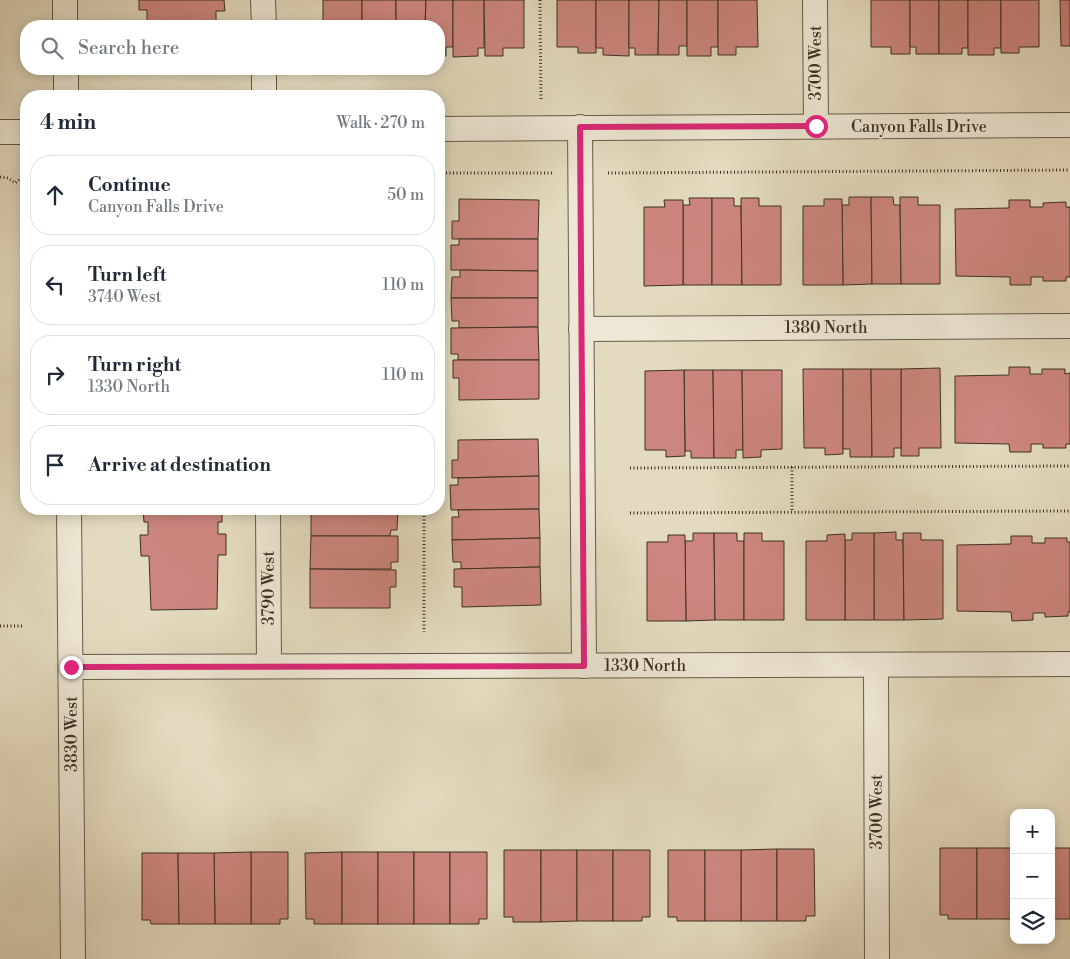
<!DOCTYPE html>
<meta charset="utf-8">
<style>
:root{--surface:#fff;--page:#f6f6f7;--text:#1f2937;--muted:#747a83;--line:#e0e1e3}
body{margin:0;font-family:"Libre Bodoni",serif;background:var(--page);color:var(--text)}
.controls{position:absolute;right:15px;bottom:15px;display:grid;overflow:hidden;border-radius:10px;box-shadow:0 2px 12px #0003}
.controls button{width:45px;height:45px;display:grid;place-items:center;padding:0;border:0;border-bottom:1px solid var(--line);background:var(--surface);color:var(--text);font:25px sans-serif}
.stop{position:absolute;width:15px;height:15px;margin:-11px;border:4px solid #db2777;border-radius:50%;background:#fff}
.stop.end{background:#db2777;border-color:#fff;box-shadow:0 1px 5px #0008}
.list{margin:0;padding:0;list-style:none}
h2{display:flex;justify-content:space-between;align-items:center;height:65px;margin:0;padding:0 20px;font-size:21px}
h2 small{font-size:16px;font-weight:400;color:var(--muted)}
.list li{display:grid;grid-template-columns:32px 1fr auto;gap:15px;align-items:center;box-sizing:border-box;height:80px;margin:0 10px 10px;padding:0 10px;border:1px solid var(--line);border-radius:20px}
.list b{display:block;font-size:19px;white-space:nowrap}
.list p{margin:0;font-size:16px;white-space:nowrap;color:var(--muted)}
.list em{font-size:16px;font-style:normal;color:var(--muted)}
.icon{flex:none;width:28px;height:28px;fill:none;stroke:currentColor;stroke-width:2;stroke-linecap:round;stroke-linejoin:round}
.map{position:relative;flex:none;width:1070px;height:959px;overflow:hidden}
.search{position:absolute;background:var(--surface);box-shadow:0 2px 12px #0003;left:20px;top:20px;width:425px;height:55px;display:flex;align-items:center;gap:12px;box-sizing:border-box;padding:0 18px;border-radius:20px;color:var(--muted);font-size:19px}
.panel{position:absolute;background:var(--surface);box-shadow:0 2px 12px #0003;left:20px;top:90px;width:425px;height:425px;border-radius:20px}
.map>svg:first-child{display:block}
</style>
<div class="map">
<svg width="1070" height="959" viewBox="0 0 1070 959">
<rect width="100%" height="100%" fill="#e3dbbf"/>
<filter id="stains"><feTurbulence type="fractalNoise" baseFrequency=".004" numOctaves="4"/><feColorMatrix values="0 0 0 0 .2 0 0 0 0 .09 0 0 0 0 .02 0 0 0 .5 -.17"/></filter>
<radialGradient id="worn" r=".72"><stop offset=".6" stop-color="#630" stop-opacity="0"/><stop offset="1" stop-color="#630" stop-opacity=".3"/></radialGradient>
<!-- building -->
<g fill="#cd867f" stroke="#3d3022">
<polygon points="139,0 224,0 225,11 216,11 216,26 147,26 147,10 139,10"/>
<rect x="323" y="0" width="39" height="26"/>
<rect x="362" y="0" width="34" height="26"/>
<polygon points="396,0 426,0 425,26 396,26"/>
<polygon points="426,0 453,0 453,47 446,47 446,56 439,56 439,26 425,26"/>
<polygon points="453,0 484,0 484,48 478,48 478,56 453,57"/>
<polygon points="484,0 524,0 524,48 503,48 503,56 485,56"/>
<polygon points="557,0 596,0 596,53 578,53 578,47 557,47"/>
<polygon points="596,0 629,0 629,56 603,55 603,48 596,48"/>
<polygon points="629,0 659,0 658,55 635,55 635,48 629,48"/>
<polygon points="659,0 687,0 687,46 679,46 679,55 658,55"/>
<polygon points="687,0 718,0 718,47 711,47 711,56 687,56"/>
<polygon points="718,0 757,0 758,47 736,47 736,55 718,55"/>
<polygon points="871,0 910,0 910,54 891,54 891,47 871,47"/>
<polygon points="910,0 939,0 939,54 916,54 916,47 910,47"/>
<polygon points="939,0 968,0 968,48 962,48 962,54 939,54"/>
<polygon points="968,0 1001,0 1001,48 994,48 994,55 968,55"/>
<polygon points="1001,0 1039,0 1039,47 1019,47 1019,53 1001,53"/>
<polygon points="1060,0 1070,0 1070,46 1061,46"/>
<polygon points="849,197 871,197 872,284 843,285 842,205 849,205"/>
<polygon points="871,197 893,197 894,205 900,205 901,284 872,284"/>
<polygon points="900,197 918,197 918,205 940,205 940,284 901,284"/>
<polygon points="689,198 712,198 712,285 683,285 683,205 690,205"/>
<polygon points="712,198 734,198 734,206 741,206 742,285 712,285"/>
<polygon points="741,198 759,198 759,206 781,206 781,285 742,285"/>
<polygon points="459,199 539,200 538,239 452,239 452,221 459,221"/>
<polygon points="824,199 842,199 843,285 803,285 803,206 824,206"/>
<polygon points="664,200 683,200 683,285 644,286 644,207 665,207"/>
<polygon points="1009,200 1030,200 1030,207 1043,207 1043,203 1066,202 1066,207 1070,207 1070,277 1066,277 1066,281 1043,281 1043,277 1031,277 1031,285 1010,285 1010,277 956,276 955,209 1009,208"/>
<polygon points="459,239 538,239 538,271 451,270 451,245 459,245"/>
<polygon points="460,270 538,271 538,298 451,298 452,277 460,277"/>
<polygon points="451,298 538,298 538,327 459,328 459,321 452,321"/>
<polygon points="538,327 539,360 458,360 458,354 451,354 451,328"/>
<polygon points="453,360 539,360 539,399 459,400 459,378 453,378"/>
<polygon points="1009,367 1030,367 1030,374 1042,374 1042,369 1065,369 1065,374 1070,373 1070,444 1066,444 1066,448 1043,448 1043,444 1031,444 1031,452 1010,452 1009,444 955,443 955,376 1009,375"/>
<polygon points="940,368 941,448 919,448 919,456 901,456 901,369"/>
<polygon points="803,369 843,369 843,454 825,455 825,448 804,448"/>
<polygon points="843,369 871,369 872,457 850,457 850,449 843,449"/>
<polygon points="871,369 901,369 901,448 894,448 894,457 872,457"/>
<polygon points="684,370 713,370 714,458 691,458 691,451 685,451"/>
<polygon points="684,370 685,456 666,457 666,450 645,450 645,371"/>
<polygon points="713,370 742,370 743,450 736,450 736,458 714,458"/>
<polygon points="742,370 782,370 782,449 761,450 761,457 743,458"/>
<polygon points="538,439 539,476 452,478 452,460 458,460 458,440"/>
<polygon points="539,476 539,509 451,510 450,485 458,485 458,478"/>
<polygon points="143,509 222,509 222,522 218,522 218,534 226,534 226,555 218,555 217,609 151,610 149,556 141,556 140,535 148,535 148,522 144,522"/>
<polygon points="311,509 398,509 397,530 391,530 390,536 311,536"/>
<polygon points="539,509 540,538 452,540 452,517 459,517 458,510"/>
<polygon points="896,532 896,540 903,540 904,620 874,620 874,533"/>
<polygon points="693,533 714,533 715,620 686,621 685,541 693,541"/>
<polygon points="714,533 737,533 737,541 744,541 744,620 715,620"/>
<polygon points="744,533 762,533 762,541 784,541 784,620 744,620"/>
<polygon points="852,533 874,533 874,620 845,620 845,540 852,540"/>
<polygon points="903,533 921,533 921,540 943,540 943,619 904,620"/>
<polygon points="845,534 845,620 806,620 806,541 827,541 827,535"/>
<polygon points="668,535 685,535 686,621 647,621 647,542 668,542"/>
<polygon points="311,536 398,536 398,562 391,562 391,569 310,569"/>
<polygon points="1011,536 1032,536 1032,543 1045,543 1045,538 1067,538 1067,542 1070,542 1070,612 1068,612 1068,616 1045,617 1045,613 1033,613 1033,620 1012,621 1011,612 957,611 957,545 1011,544"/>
<polygon points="540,538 540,567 461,569 461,562 453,562 452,540"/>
<polygon points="540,567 541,605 462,607 462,587 454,587 454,569"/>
<polygon points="310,569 396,570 396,587 390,587 390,608 310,608"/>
<polygon points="940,848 977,848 977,919 948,919 948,915 940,915"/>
<rect x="977" y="848" width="36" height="71"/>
<rect x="1013" y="848" width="1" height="71"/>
<rect x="1051" y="848" width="19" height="71"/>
<polygon points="777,849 777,921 741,921 741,850"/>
<polygon points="777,849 814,849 815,916 806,916 806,921 777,921"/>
<polygon points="504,850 541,850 541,922 513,922 513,917 504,917"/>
<polygon points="541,850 577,850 577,921 541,922"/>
<rect x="577" y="850" width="36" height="71"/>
<polygon points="613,850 650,850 650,917 642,917 642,921 613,921"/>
<polygon points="668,850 705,850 705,921 677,921 677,917 668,917"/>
<rect x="705" y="850" width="36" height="71"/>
<polygon points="251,852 288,852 288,919 280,919 280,924 251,924"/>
<polygon points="251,852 251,924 215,924 214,853"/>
<polygon points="342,852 342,924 314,924 314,919 306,919 305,853"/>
<rect x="342" y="852" width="36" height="72"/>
<rect x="378" y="852" width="36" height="72"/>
<rect x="414" y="852" width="36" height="72"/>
<polygon points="450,852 487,852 487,919 479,919 479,924 450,924"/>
<polygon points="142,853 178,853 179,924 151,924 150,920 142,920"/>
<polygon points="178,853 214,853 215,924 179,924"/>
</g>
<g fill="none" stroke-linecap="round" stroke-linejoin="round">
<defs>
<g id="minor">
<polyline points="65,0 65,26"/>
<polyline points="263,0 264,26"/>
<polyline points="815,0 816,126"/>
<polyline points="66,69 66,96"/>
<polyline points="264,69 264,96"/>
<polyline points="580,127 584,666"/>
<polyline points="439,129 1070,125"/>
<polyline points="0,132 26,132"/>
<polyline points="581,329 1070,326"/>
<polyline points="69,509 73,959"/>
<polyline points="268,509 269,666"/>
<polyline points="876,665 877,959"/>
<polyline points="71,667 1070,664"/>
</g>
</defs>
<!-- minor casing -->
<use href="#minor" stroke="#665b49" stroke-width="26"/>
<!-- path -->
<g stroke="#3d3022" stroke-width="3" stroke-dasharray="1 2.5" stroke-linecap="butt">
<polyline points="540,0 541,99"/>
<polyline points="439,173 552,173"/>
<polyline points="608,173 1070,170"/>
<polyline points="0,177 8,178 15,183 23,177"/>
<polyline points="792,467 792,512"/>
<polyline points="630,468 1070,466"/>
<polyline points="424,509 424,632"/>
<polyline points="630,513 1070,511"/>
<polyline points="0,626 22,626"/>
</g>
<!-- minor -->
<use href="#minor" stroke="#ede8d5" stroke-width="24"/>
</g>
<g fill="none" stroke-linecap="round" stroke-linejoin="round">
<!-- route -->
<polyline stroke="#db2777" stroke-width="6" points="71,667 584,666 580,127 816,126"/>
</g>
<g text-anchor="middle" stroke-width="4" stroke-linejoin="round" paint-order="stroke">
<!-- street labels -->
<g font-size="16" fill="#3d3022" stroke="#ede8d5">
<text transform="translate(815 63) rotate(-90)" y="6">3700 West</text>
<text x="919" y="132">Canyon Falls Drive</text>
<text x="826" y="333">1380 North</text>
<text transform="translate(268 588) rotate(-90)" y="6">3790 West</text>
<text x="645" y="671">1330 North</text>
<text transform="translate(71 734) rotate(-90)" y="6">3830 West</text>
<text transform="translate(876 812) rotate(-90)" y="6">3700 West</text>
</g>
</g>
<rect width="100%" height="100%" filter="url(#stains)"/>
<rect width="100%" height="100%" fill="url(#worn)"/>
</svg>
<div class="controls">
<button>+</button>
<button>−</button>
<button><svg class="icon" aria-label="layers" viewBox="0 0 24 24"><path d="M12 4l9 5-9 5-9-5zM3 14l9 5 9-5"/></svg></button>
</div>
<div class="stop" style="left:816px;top:126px"></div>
<div class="stop end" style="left:71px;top:667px"></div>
<div class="search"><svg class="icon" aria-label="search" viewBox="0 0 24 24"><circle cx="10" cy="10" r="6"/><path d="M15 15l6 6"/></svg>Search here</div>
<section class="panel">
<h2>4 min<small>Walk · 270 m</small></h2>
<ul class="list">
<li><svg class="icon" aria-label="ahead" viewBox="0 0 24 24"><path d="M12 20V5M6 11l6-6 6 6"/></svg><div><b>Continue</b><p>Canyon Falls Drive</p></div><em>50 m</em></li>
<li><svg class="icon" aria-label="left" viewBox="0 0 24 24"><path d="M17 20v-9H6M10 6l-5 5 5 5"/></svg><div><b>Turn left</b><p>3740 West</p></div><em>110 m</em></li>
<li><svg class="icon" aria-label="right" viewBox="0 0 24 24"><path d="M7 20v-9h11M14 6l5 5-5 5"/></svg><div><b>Turn right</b><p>1330 North</p></div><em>110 m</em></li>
<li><svg class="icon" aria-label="arrive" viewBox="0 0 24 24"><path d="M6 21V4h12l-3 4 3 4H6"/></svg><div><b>Arrive at destination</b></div></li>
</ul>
</section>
</div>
